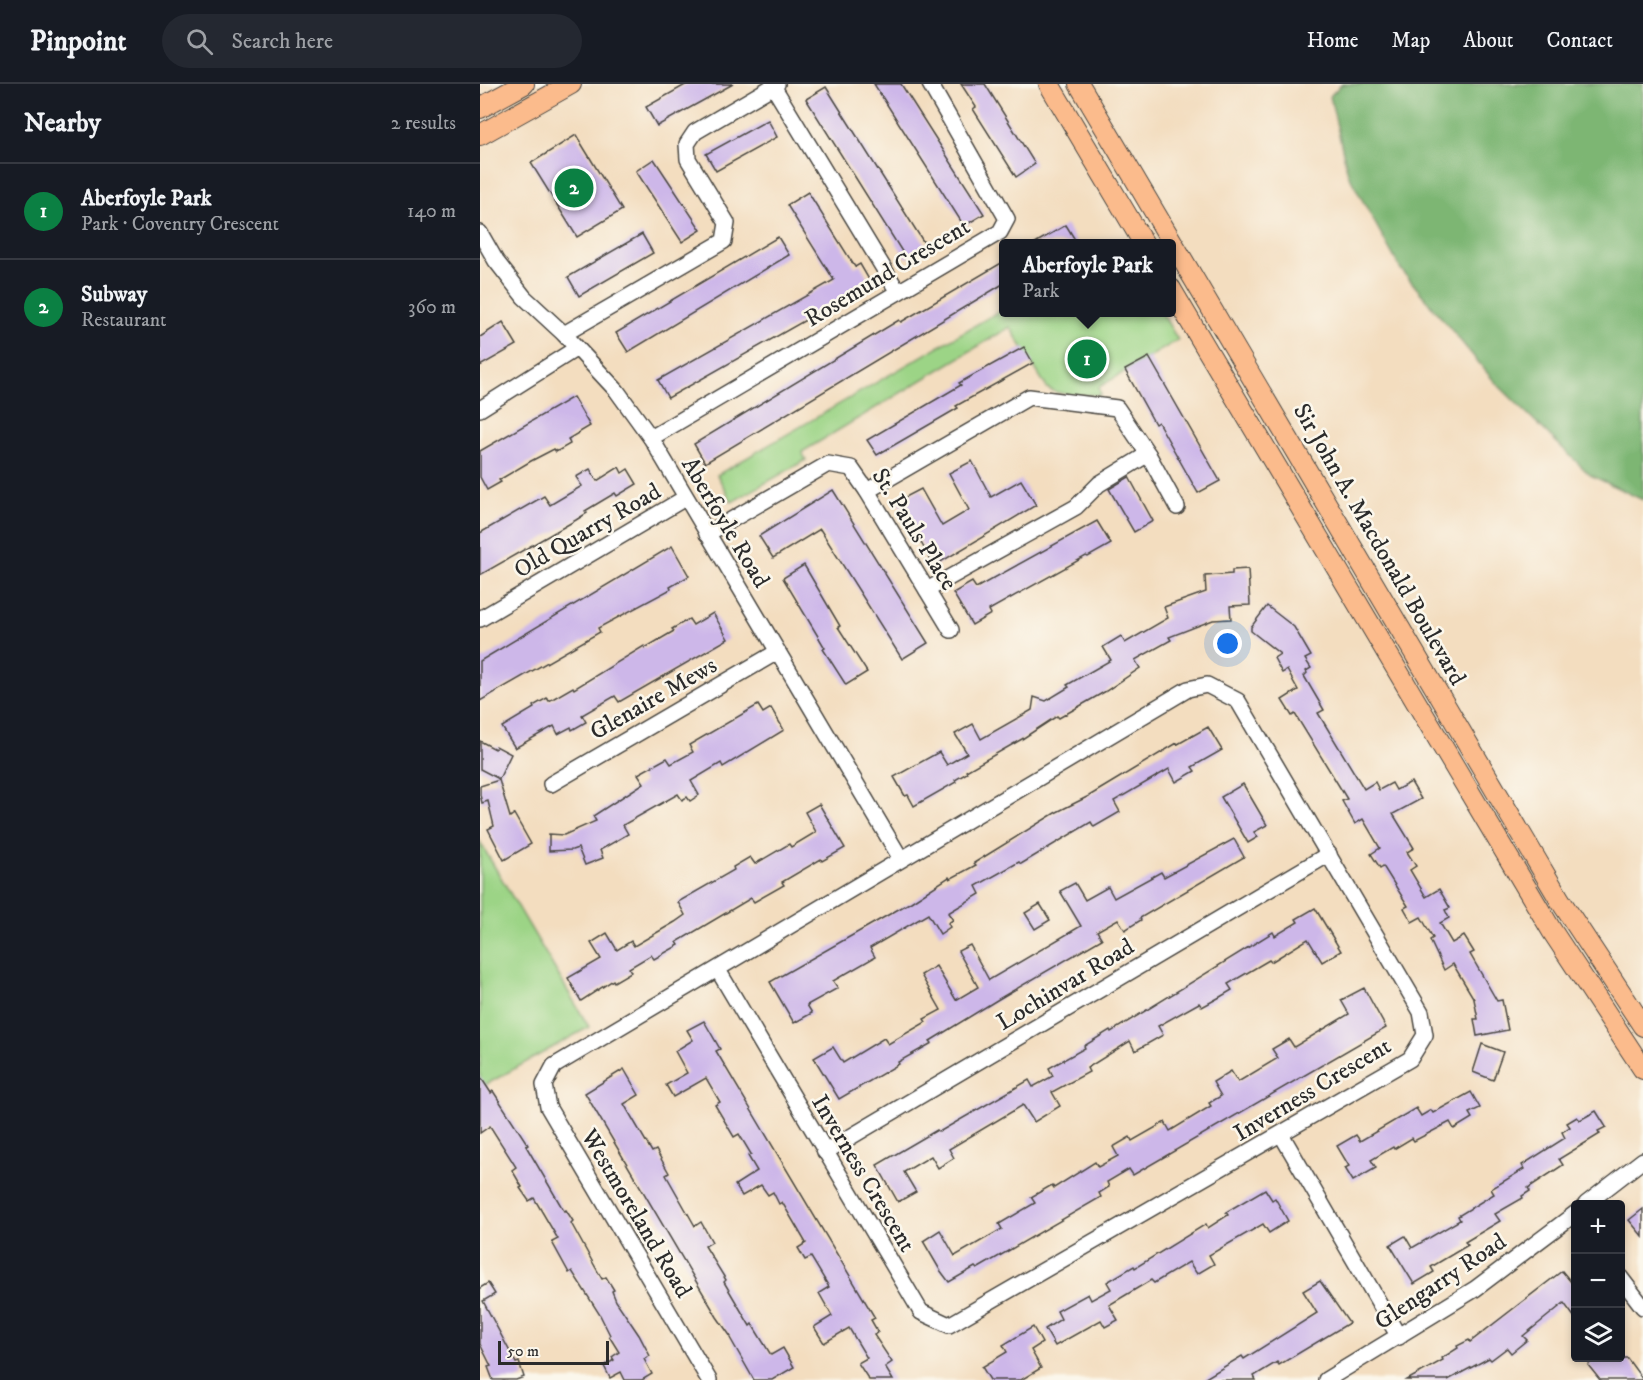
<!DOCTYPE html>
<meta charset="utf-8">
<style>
:root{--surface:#171b24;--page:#242831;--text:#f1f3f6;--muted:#9ea1a6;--line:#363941;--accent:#0b8043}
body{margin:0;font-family:"IM FELL DW Pica",serif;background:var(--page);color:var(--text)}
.controls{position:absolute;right:18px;bottom:18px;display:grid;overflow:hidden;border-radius:6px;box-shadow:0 3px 9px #0003}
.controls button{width:54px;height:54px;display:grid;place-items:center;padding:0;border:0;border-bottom:2px solid var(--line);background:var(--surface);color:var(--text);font:30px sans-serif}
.scale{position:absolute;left:18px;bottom:15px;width:111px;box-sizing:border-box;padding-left:6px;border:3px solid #2b2b2b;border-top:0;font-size:16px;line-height:21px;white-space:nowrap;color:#2b2b2b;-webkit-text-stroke:4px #fbf7ec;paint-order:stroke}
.you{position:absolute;left:748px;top:560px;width:21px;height:21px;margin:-15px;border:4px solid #fff;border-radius:50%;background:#1a73e8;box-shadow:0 0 0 9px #1a73e833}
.badge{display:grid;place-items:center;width:39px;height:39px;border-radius:50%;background:var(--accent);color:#fff;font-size:20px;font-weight:700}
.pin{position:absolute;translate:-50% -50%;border:3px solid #fff;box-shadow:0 2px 6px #0006}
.popup{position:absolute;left:519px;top:155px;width:177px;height:78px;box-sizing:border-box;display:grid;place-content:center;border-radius:6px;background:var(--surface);filter:drop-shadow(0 2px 4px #0005);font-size:20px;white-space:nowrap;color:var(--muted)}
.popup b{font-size:22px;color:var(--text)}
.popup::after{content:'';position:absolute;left:50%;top:100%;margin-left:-12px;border:12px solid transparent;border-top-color:var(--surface)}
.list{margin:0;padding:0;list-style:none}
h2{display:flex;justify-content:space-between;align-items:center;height:78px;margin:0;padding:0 24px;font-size:26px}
h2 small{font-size:20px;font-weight:400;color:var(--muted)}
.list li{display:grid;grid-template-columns:39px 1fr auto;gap:18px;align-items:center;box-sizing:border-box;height:96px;padding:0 24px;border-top:2px solid var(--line)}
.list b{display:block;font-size:22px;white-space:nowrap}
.list p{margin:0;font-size:20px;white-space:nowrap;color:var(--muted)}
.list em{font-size:20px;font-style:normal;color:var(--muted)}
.icon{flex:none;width:33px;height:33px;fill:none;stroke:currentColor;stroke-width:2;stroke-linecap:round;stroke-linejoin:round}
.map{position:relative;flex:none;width:1163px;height:1296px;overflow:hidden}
header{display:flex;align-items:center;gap:36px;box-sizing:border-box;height:84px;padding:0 30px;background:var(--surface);border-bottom:2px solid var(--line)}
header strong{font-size:28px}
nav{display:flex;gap:33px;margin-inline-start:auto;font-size:21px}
.search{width:420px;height:54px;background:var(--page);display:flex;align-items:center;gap:15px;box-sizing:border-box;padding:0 21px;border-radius:33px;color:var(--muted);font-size:22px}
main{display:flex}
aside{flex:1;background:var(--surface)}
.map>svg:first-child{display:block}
</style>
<header>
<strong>Pinpoint</strong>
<div class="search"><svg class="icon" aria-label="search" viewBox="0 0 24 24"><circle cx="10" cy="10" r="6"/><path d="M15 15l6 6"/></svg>Search here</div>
<nav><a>Home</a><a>Map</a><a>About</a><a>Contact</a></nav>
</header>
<main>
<aside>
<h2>Nearby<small>2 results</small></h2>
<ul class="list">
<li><span class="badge">1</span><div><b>Aberfoyle Park</b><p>Park · Coventry Crescent</p></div><em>140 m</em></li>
<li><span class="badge">2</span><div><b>Subway</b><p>Restaurant</p></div><em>360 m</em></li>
</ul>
</aside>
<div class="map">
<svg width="1163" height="1296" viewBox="0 0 1163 1296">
<rect width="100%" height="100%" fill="#fbf7ec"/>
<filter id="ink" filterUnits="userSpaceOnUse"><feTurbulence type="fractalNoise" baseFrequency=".0167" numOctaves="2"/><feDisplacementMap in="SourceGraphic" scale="12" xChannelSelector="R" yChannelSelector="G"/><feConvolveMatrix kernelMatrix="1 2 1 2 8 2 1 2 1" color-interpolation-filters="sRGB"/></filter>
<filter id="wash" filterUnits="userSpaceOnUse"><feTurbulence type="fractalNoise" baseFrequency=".008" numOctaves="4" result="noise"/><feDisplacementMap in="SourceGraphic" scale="24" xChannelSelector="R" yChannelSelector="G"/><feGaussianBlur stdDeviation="1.35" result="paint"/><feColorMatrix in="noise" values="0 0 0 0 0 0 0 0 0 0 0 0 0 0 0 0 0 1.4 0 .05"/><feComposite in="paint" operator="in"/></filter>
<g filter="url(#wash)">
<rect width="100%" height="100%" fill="#f3ddbf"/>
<!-- green -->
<g fill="#9cd486" stroke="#648058" stroke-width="1.5">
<path d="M 523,225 L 523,228 L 682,229 L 698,256 L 619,303 L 621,311 C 605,310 581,313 567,304 L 530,243 L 322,368 L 326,376 L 252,418 L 237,391 Z"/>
<polygon points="0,758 109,943 0,1004"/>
</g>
<!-- forest -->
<polygon fill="#7db673" stroke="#54704f" stroke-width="1.5" points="862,0 1163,0 1163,416 1110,391 1014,297 920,184 868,90 850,12"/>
<g id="blocks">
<!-- building -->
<g fill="#cdb7e9">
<polygon points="207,0 253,0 177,42 166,23"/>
<polygon points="394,0 421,0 504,130 484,142"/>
<polygon points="481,0 505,0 555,80 536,93 493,25 496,23"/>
<polygon points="346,3 446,162 426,174 326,15"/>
<polygon points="288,36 297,53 236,87 226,70"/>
<polygon points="96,51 142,126 97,153 51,79"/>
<polygon points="174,75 221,146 202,158 156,87"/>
<polygon points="328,108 375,183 380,180 391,199 188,314 178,296 354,196 307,121"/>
<polygon points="586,141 597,159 555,159"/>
<polygon points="162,150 173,169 99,212 88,193"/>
<polygon points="298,153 309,171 148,268 136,249"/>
<polygon points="523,178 523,200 225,379 214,360 419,236 421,238"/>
<polygon points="23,238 37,261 0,282 0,253"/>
<polygon points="544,263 553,279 476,322 478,324 397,371 387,356 481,301 479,299"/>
<polygon points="669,273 740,397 718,409 678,338 675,340 645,286"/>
<polygon points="93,313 110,342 88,355 90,360 76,368 74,365 51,377 19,396 21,398 7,406 0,393 0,367"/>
<polygon points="492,377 511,413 541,396 556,421 454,482 418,417 441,405 462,442 489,426 469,389"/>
<polygon points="139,383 142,389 148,385 157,400 137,412 135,409 105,427 107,429 96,436 0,491 0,449 64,412 70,421 102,402 96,393 110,385 117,397"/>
<polygon points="649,393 673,437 654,448 629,405"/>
<polygon points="353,406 448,559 422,575 340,445 293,474 279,452"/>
<polygon points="617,437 631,460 608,473 606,472 509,526 511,530 492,541 473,509 492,498 496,504"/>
<polygon points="192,462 209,492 190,503 191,505 118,544 120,548 0,617 0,577"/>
<polygon points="324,481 360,542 358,543 387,588 366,601 343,565 345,564 303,494"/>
<polygon points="768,485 770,521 750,522 751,535 733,536 689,553 691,556 655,576 660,584 626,607 579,634 577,632 542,655 486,687 487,689 475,696 476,698 434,722 428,711 425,712 414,693 459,668 467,681 487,669 475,650 493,640 501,655 552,626 554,613 566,617 589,603 587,601 631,576 623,563 641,552 645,559 688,534 684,523 726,508 725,492 752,490 752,486"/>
<polygon points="787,522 814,543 831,572 825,575 831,584 826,587 827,589 824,592 844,626 838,629 884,705 895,698 899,706 912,699 916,706 931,698 941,715 913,730 934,764 927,768 936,782 930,786 946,813 959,805 970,824 965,826 969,834 960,839 972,859 984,852 994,868 990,870 1017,917 1022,916 1028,946 997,952 994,935 998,935 994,915 973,880 964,886 950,856 953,854 941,833 932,838 924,824 928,822 903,782 900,784 891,770 900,764 883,735 875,740 862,717 867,715 815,630 812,632 802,616 818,606 807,586 802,589 794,574 800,570 771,547 771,543"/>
<polygon points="233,529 248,555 139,618 135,612 102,631 106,638 92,646 91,643 78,650 74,642 35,664 22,643 54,624 53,622 67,614 69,617 93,603 94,605 164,562 165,564 194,547 192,545 209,535 213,541"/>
<polygon points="278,621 283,629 291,624 304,646 243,683 241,679 211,697 219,711 210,717 207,713 202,716 198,710 143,741 148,750 120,766 123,774 105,781 98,764 92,766 69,767 69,750 84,751 116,737 113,732 164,699 158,690 187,674 191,680 213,668 209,661"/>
<polygon points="728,643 742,666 712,683 715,687 696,698 689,685 634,717 640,728 614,743 611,738 541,780 539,778 496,802 500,810 468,829 473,836 468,839 470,843 460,850 448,830 390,864 395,873 353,897 358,904 327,921 332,929 314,939 290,898 431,818 469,793 470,795 496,781 494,779 575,729 609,712 697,659 698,660"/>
<polygon points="0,657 15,665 16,662 31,670 19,695 0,685"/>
<polygon points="19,696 30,733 34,730 51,760 24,776 8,745 14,742 8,717 2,719 0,711 0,702"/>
<polygon points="763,700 787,741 774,748 778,753 768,759 741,713"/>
<polygon points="339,720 365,764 342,777 341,775 302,798 304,801 274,818 271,814 197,858 199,861 174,875 171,871 149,884 151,888 134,898 133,896 101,917 88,894 121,875 111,859 127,849 137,866 151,857 154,862 195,838 205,831 198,818 254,786 253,783 270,773 275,780 309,760 311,763 336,748 325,728"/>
<polygon points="754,755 764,773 660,834 661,836 645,846 638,835 617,847 622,855 517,916 450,957 452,959 418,978 419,980 359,1015 334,974 353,963 363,979 404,954 408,960 446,938 444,935 461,926 441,891 456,882 476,916 498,903 478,867 490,861 509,896 601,842 580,807 595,799 605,816 628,803 634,814 681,788 684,793"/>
<polygon points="560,820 570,836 555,845 545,829"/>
<polygon points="835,824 861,867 842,878 828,855 791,878 789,876 748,900 752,906 740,913 722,923 719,919 678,942 683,951 655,967 650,957 607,984 609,988 572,1008 580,1022 554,1038 543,1021 469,1065 474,1074 458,1084 451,1072 424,1088 436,1108 418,1118 397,1081 457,1046 459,1048 549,996 553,1003 573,992 569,984 605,964 604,962 630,946 631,948 793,848 795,852 818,838 816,835"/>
<polygon points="884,904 906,944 653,1091 649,1085 627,1098 629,1103 619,1109 621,1113 497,1185 495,1183 469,1198 460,1186 443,1157 460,1146 475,1172 522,1145 519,1140 555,1119 551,1113 572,1101 574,1104 615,1078 618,1083 638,1072 633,1063 650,1053 652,1057 685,1038 690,1047 731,1022 729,1019 741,1012 733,998 751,987 758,998 798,974 792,965 809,955 814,963 869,930 861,916"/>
<polygon points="224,937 240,965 236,967 395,1234 391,1236 398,1248 394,1251 412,1278 405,1283 413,1296 389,1296 378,1279 387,1274 369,1244 344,1259 334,1243 352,1232 339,1209 349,1203 331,1173 325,1176 318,1164 326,1159 302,1118 299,1120 293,1108 288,1111 281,1101 262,1112 255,1101 277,1087 268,1072 271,1070 259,1050 254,1053 235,1021 240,1018 226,994 193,1013 186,1001 207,989 195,967 213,956 207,946"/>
<polygon points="1002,960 1023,968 1013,996 993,988"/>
<polygon points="144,985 159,1011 144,1020 172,1068 176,1066 189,1089 186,1091 215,1142 221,1138 232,1158 225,1162 246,1196 244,1198 270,1242 272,1240 291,1271 303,1264 314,1283 292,1296 274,1296 250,1254 251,1253 237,1233 105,1009"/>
<polygon points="0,992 11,1009 13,1007 48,1061 46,1062 84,1127 86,1126 93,1137 91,1139 107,1168 122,1195 126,1193 134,1206 132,1207 136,1217 159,1251 170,1272 164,1275 172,1290 162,1296 145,1296 141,1288 130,1294 124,1282 134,1276 132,1273 139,1268 129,1252 130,1251 120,1231 92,1187 89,1189 72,1158 78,1155 54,1114 49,1117 40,1104 42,1103 32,1086 36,1083 10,1042 0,1049"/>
<polygon points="991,1008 1000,1024 989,1029 992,1034 974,1045 970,1038 934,1057 932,1054 914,1065 913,1063 891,1076 896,1084 873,1097 865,1084 869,1082 857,1062 876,1051 880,1057 936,1024 941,1032 951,1026 953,1029"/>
<polygon points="1116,1027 1126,1043 1118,1047 1120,1050 1079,1075 1083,1081 1048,1104 1050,1107 1042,1112 1043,1114 1015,1130 1020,1137 985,1158 988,1161 951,1183 954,1188 934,1200 910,1161 925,1152 932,1164 980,1136 978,1132 1014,1110 1011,1105 1044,1085 1042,1081 1085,1054 1082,1048 1090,1043 1087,1039 1097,1033 1100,1036"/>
<polygon points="785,1105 792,1116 795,1114 808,1137 789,1149 783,1140 729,1171 734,1180 717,1190 709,1178 674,1199 671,1196 629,1221 638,1236 625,1243 621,1236 575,1262 565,1245 581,1235 577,1227 608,1210 611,1216 631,1205 627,1198 654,1182 655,1184 726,1140 728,1144 748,1131 746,1128"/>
<polygon points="1163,1125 1163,1153 1149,1136"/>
<polygon points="1082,1187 1091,1198 1095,1195 1095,1234 1084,1219 1043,1252 1047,1256 1031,1269 1027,1264 1011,1276 1009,1274 968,1296 927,1296 963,1276 962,1274 978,1264 977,1262 989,1256 990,1258"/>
<polygon points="840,1197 869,1239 799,1281 797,1278 774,1292 776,1296 722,1296 762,1272 764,1275 837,1229 823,1207"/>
<polygon points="8,1199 15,1210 3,1217 36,1279 39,1278 44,1293 36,1296 13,1296 8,1283 11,1282 0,1260 0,1204"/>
<polygon points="553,1243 562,1259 551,1266 561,1284 541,1296 510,1296 502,1283 527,1268 523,1261"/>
<polygon points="1105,1274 1147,1274 1163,1296 1120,1296 1108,1281 1110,1279"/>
</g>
</g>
</g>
<g filter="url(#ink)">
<use href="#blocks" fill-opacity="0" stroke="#494641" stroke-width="1.5"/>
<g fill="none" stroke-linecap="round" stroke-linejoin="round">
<defs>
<g id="minor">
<polyline points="293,2 418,208"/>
<polyline points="0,149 16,177 44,213 84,250 137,307 171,354 421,775"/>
<polyline points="84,250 244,157 247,139 208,75 207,60 215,48 297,0"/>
<polyline points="0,325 97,264"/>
<polyline points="171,354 520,148 527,135 450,0"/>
<polyline points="387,407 549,313 637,324 668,370 697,423"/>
<polyline points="227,450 348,380 371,384 387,407 471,546"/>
<polyline points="447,506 596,423 619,400 668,370"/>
<polyline points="0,535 205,414"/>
<polyline points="71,700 297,568"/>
<polyline points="801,1050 919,1253"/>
<polyline points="345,1068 849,770"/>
<polyline points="1106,1120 1163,1076"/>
<polyline points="1140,1193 1163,1223"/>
<polyline points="229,1296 68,1023 64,1001 74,982 708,605 727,601 758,617 941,928 945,951 930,975 469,1241 441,1228 238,886"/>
<polyline points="846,1296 995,1205 1096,1129"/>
</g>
<g id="major">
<polyline points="569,0 664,160"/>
<polyline points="599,0 1080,816 1163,942"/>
<polyline points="0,24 44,0"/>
<polyline points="0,51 91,0"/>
<polyline points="691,205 1072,847 1163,985"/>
</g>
</defs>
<!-- minor casing -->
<use href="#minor" stroke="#494641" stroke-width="18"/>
<!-- major casing -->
<use href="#major" stroke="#494641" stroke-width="22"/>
<!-- minor -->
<use href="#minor" stroke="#fff" stroke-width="15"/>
<!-- major -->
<use href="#major" stroke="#fbbb8c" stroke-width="20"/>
</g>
</g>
<g text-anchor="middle" stroke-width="5" stroke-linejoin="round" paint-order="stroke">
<!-- street labels -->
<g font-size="24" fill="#2b2b2b" stroke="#fbf7ec">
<text transform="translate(407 188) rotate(-31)" y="8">Rosemund Crescent</text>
<text transform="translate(246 438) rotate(59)" y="8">Aberfoyle Road</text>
<text transform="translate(435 445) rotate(58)" y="8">St. Pauls Place</text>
<text transform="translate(107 446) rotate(-30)" y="8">Old Quarry Road</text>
<text transform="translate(900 460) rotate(60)" y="8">Sir John A. Macdonald Boulevard</text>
<text transform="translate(173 614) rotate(-30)" y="8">Glenaire Mews</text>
<text transform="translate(585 900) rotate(-31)" y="8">Lochinvar Road</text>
<text transform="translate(832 1005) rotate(-31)" y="8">Inverness Crescent</text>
<text transform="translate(384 1089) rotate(59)" y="8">Inverness Crescent</text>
<text transform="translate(157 1129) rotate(59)" y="8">Westmoreland Road</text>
<text transform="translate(960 1197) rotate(-34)" y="8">Glengarry Road</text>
</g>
</g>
</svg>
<div class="controls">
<button>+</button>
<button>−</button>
<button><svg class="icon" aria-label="layers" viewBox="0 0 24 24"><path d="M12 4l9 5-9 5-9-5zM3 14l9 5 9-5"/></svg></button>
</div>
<div class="scale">50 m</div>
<div class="you"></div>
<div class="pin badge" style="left:607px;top:275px">1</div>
<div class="popup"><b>Aberfoyle Park</b>Park</div>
<div class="pin badge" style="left:94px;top:104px">2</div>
</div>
</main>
